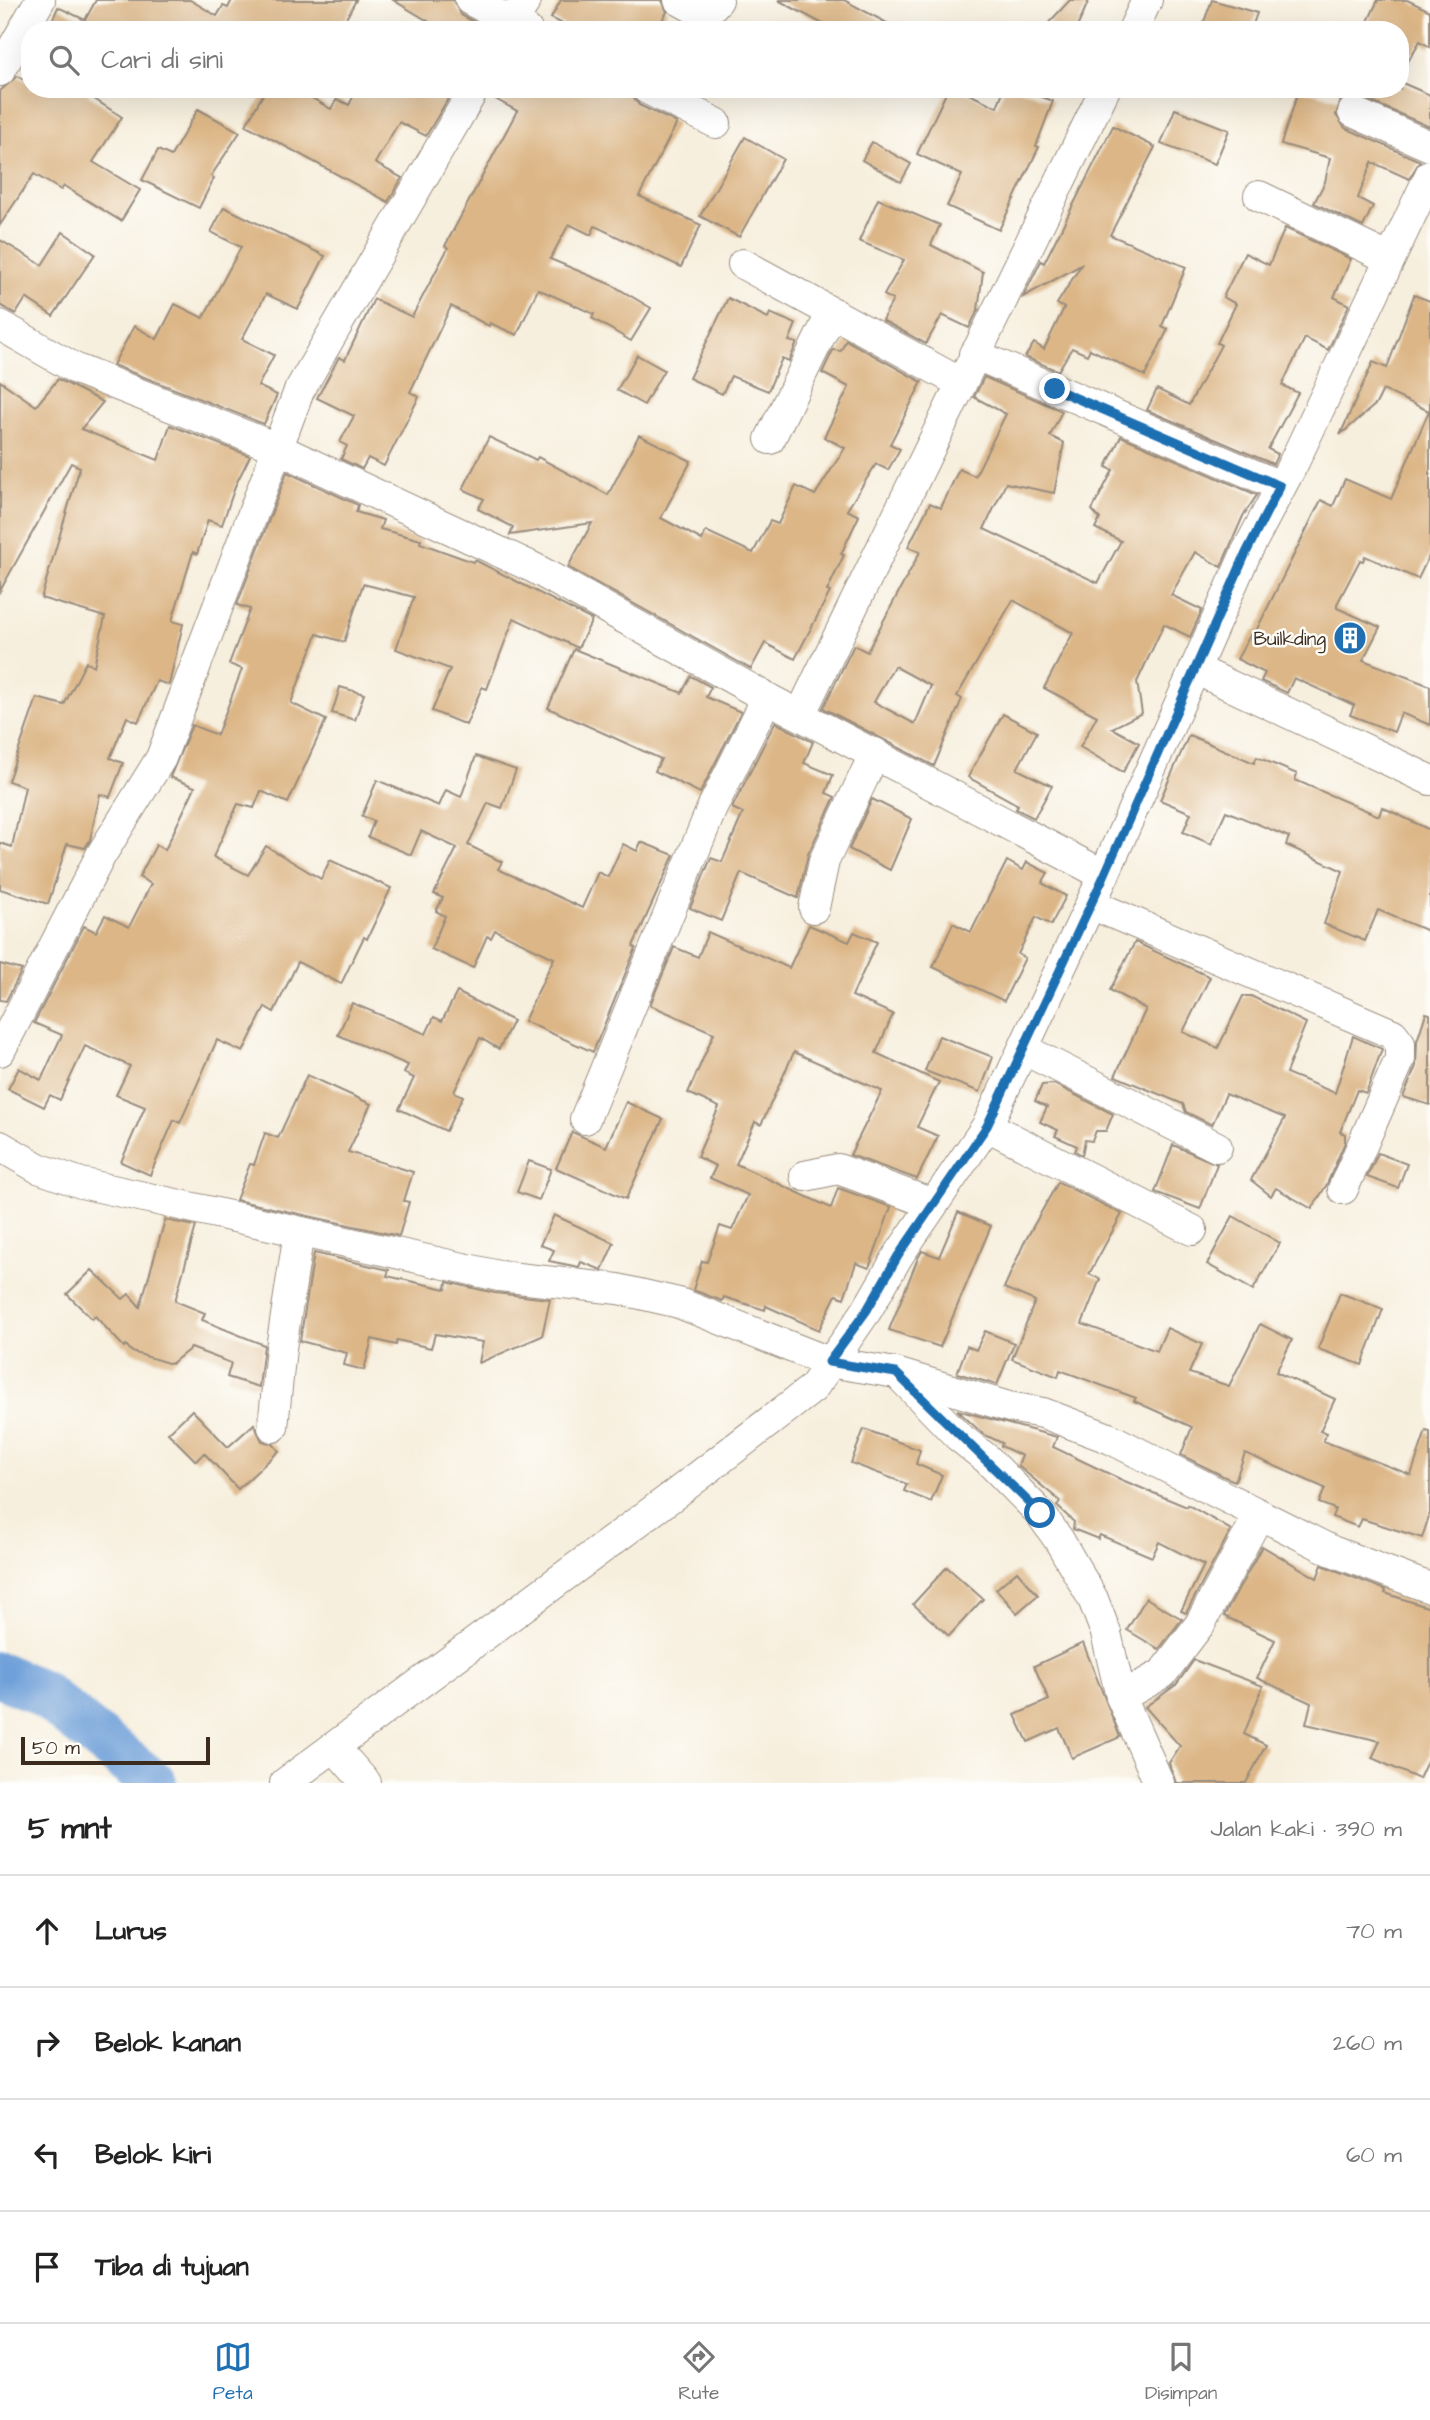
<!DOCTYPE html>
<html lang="id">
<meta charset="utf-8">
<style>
:root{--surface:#fff;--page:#f6f6f6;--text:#222;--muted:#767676;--line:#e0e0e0;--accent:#1f6fb2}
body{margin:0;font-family:"Architects Daughter",sans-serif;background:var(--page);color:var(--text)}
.scale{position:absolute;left:21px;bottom:18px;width:189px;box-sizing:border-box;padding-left:7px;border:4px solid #3b2a1e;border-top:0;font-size:19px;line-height:24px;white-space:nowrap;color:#3b2a1e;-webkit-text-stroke:5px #fdfcf7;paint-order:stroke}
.stop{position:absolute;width:21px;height:21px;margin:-16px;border:5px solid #1f6fb2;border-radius:50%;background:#fff}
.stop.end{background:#1f6fb2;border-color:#fff;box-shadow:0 2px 7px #0008}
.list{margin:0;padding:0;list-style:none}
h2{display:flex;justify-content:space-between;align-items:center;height:91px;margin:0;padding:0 28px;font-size:30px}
h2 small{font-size:23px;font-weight:400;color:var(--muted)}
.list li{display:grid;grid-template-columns:46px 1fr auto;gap:21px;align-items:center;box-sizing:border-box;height:112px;padding:0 28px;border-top:2px solid var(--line)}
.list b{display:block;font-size:26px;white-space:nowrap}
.list em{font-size:23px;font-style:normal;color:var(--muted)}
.icon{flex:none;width:38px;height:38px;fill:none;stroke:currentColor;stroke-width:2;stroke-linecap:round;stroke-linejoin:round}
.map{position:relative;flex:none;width:1430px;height:1783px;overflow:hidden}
.search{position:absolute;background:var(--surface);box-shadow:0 7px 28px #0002;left:21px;right:21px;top:21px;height:77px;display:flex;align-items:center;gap:18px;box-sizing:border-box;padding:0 24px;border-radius:28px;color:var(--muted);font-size:26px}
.sheet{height:539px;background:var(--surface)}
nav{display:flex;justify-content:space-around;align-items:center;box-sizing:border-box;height:98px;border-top:2px solid var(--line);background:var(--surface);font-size:19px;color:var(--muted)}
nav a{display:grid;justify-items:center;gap:4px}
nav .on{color:var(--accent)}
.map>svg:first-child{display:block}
</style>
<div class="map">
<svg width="1430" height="1783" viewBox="0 0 1430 1783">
<rect width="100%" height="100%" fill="#fdfcf7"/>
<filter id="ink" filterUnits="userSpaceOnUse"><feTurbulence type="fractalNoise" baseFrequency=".0143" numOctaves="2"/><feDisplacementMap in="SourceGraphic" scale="14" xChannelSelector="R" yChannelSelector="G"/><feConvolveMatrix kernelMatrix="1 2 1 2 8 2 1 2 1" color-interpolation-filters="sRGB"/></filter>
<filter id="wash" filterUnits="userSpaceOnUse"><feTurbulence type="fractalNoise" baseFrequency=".00686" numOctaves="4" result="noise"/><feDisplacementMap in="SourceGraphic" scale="28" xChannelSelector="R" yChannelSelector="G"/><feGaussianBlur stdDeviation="1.57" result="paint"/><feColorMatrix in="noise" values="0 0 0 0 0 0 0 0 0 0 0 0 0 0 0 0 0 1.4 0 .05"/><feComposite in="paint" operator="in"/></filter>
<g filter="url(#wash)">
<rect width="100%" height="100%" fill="#f7efde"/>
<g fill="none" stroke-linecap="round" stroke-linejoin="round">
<!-- river -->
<polyline stroke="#6fa0d9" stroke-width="46" points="0,1675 40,1692 154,1783"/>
</g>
<g id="blocks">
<!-- building -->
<g fill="#dcb686" fill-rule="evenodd">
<polygon points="96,0 190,0 217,16 223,6 228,8 232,0 356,0 340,30 48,30 58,7 85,20"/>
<polygon points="393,0 453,0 461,15 489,30 443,30"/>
<polygon points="561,0 662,0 667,12 656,30 574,30 551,18"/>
<polygon points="778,0 844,0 900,30 834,30"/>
<polygon points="1070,0 1089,0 1076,30 1042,30"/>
<polygon points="1212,0 1257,13 1251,30 1201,30"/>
<polygon points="1378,0 1407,0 1430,11 1430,47 1420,41 1400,75 1400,30 1364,30"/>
<polygon points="17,76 30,83 30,89 91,89 88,95 122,117 93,162 140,190 121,221 64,186 61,190 34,174 0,225 0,91"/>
<polygon points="1400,82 1430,95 1430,127 1358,96 1360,89 1400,89"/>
<polygon points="266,89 296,89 331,109 337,99 349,105 357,89 454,89 426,136 399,122 375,163 402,178 388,202 246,125"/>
<polygon points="491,89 623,89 630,93 639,105 677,123 639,196 701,225 681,267 595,226 591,235 569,224 550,259 612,285 651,308 631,341 592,318 594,314 538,289 517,335 490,323 489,326 451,306 410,392 419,397 384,466 368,458 362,469 341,459 347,446 340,442 354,416 317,398 339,357 345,360 374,299 412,317 448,248 445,246 517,111 490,96"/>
<polygon points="948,89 958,89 997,107 1004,89 1020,89 1053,101 1036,146 1039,147 999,230 947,206 962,175 917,154"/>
<polygon points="1299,89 1341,100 1336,115 1345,128 1420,161 1409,179 1372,162 1358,198 1373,206 1363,227 1314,203 1325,182 1330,158 1281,144"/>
<polygon points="198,109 240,132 211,176 214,178 199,208 142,180 158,150 171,156"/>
<polygon points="1175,109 1229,130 1215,164 1161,144"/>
<polygon points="1113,126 1155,147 1110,235 1186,267 1162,326 1168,329 1145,376 1090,349 1087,355 1072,348 1058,371 1025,357 1034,343 1044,349 1064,308 1057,304 1081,265 1023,297 1041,261 1044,263"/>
<polygon points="745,137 783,159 739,237 700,216"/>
<polygon points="872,142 911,164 901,182 862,160"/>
<polygon points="878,199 940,225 931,245 983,272 978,310 969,328 942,315 926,344 882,320 893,300 884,295 904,260 859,241"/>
<polygon points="224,207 325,256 298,309 266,294 242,339 274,355 258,386 277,395 264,424 113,365 134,326 157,339 175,304 203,318 241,247 211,232"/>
<polygon points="1285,228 1351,259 1334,297 1349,305 1328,350 1305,338 1282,385 1298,393 1268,449 1278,454 1273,464 1147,410 1157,389 1189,405 1221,345 1217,343 1236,304 1223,297 1245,253 1269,265"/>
<polygon points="63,232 95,254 53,316 26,298 16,314 0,305 0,240 42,265"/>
<polygon points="1414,295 1430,301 1430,554 1418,579 1365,556 1363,561 1360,560 1337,604 1337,608 1380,627 1363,660 1430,686 1430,725 1401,713 1394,732 1350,715 1354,705 1294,678 1287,693 1261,681 1265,673 1237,659 1253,630 1256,631 1321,500 1333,506 1345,479 1391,499 1429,411 1383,390 1376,404 1340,435 1373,362 1387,368"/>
<polygon points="728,298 768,318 770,313 796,324 789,341 797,343 789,361 782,358 768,391 731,376 722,394 689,378"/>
<polygon points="846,340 922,382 890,444 900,449 888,470 876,464 847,510 859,516 841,554 844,555 827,591 830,592 795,659 765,643 751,669 568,567 592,523 510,535 513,527 478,509 484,499 463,489 489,437 536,460 538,457 608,495 639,435 691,461 661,518 702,540 706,531 753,553 770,521 778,524 796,486 815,495 845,448 824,437 849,387 822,373 833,350 841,351"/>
<polygon points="637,355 664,370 644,405 617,390"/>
<path d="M 984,377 L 1062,411 L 1050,436 L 1064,443 L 1054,493 L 1006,483 L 984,529 L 1098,583 L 1121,541 L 1095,528 L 1100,519 L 1092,510 L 1113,470 L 1106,467 L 1121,436 L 1257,495 L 1243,516 L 1221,567 L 1195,552 L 1171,595 L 1202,610 L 1190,637 L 1164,624 L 1137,682 L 1142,713 L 1112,728 L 1139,743 L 1123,772 L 1080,747 L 1097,716 L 1044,688 L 1073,633 L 1013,600 L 957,696 L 962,699 L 934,766 L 823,708 L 854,645 L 867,652 L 920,552 L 908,547 L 930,503 L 941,508 L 959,469 L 975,476 L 1006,414 L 974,397 ZM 894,666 L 931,686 L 915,724 L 874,702 Z"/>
<polygon points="58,379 103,402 81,429 158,460 170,425 250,456 236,484 222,525 208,520 197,554 193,552 172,621 183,624 169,685 157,681 138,722 127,717 110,758 123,763 110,797 100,794 90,840 85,848 67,844 48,904 0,889 0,843 12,847 25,787 8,781 37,698 64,705 86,662 94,666 105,617 41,598 80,467 71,463 0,591 0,381 36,406"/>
<polygon points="287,472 358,505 356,512 383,520 380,529 421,540 420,543 473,562 475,560 592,620 578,648 514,618 487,689 482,687 466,725 432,711 450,669 396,649 414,597 363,584 344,642 317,634 291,703 326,720 288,803 261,791 254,808 238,804 213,857 248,875 266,846 321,879 330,860 391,888 367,939 364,937 341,984 298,962 274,1012 265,1007 243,1052 217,1040 180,1123 174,1120 150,1175 121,1162 145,1107 116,1095 130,1066 85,1046 60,1100 50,1095 44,1107 8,1089 19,1068 41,1080 62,1035 34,1023 84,926 96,932 105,915 129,927 151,884 139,877 156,845 165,850 195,787 170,777 192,725 217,735 242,669 229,664 250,609 237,605"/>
<polygon points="574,649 682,693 691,676 711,687 706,697 741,712 700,793 655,771 661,759 548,708"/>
<polygon points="340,687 364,694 355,720 332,713"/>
<polygon points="1003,714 1037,732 1017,769 1052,786 1034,818 1016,809 1018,805 968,777"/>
<polygon points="775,722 813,742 804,763 833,775 826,793 835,797 808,854 798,898 741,873 721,921 690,908 711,858 722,862 743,813 732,808"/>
<polygon points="1189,735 1254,763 1257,757 1297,774 1295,780 1379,816 1382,807 1430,830 1430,932 1378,910 1365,941 1324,924 1343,871 1286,845 1289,837 1226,811 1211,844 1183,832 1191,813 1160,800"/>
<polygon points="476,756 516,770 502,808 488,803 468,845 502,862 498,869 582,908 598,872 608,877 623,844 637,851 641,842 674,855 633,946 636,948 593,1052 524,1021 554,958 495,930 491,938 487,936 473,968 431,949 445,916 436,911 443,898 434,894 457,848 421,831 411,855 368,837 374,821 362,816 377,780 439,806 446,790 461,797"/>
<polygon points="872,799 912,819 890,870 849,849"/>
<polygon points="1007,861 1023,870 1027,862 1048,873 1042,883 1066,896 1051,925 1036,917 1018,954 1025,958 1004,1001 933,967 953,923 971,932"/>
<polygon points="809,925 849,942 854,932 877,942 852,996 893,1014 876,1053 939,1082 917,1127 938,1136 917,1179 850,1155 882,1091 794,1052 761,1125 755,1122 736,1164 831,1208 838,1188 891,1207 869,1268 856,1263 844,1298 836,1295 819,1330 766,1306 765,1310 724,1297 722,1301 693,1290 702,1261 707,1262 720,1226 732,1230 748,1195 710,1178 716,1166 697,1157 719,1107 688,1093 714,1033 650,1005 674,947 698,957 708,932 789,968"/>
<polygon points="1135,942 1210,977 1183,1032 1218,1048 1243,996 1251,996 1306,1023 1286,1073 1335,1093 1353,1036 1382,1049 1366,1093 1357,1090 1340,1132 1345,1134 1345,1142 1327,1184 1312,1209 1276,1188 1271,1196 1251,1180 1285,1118 1226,1094 1212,1125 1186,1112 1183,1104 1115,1076 1146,1009 1110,990"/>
<polygon points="0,964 22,970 6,1001 0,1000"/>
<polygon points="457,992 513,1021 499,1049 480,1038 454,1092 463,1096 446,1131 399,1109 414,1078 404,1073 408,1065 338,1035 352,1003 426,1034 434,1017 442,1021"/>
<polygon points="1426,1013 1430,1014 1430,1105 1403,1097 1416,1066 1417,1041"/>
<polygon points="939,1036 993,1057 980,1092 925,1071"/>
<polygon points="307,1075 371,1104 348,1152 413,1172 404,1201 409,1202 399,1236 236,1200 250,1164 254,1165 265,1133 278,1138"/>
<polygon points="1054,1084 1113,1114 1106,1131 1096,1131 1092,1141 1085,1140 1082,1155 1075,1151 1077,1146 1055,1136 1058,1130 1040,1122 1047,1107 1035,1101 1042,1085"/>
<polygon points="626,1102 663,1119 626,1199 556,1168 572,1132 606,1147"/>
<polygon points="1173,1145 1217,1164 1200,1209 1155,1192"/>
<polygon points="1378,1153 1407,1164 1398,1188 1367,1177"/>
<polygon points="529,1161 551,1169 539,1200 517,1192"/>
<polygon points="1058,1182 1122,1214 1089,1274 1100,1279 1082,1324 1157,1351 1167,1328 1202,1344 1189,1373 1229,1386 1260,1324 1292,1340 1276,1372 1335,1399 1320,1431 1327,1433 1323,1441 1411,1475 1426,1431 1430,1432 1430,1513 1422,1538 1362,1519 1358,1527 1332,1517 1335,1509 1319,1503 1325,1488 1245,1453 1235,1481 1225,1477 1181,1455 1192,1427 1134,1401 1136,1398 1060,1370 1058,1377 1012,1359 1035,1301 1004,1288 1024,1243"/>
<polygon points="958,1212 991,1226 940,1347 889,1330 918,1258 922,1251 939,1257"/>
<polygon points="554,1215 614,1243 602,1270 581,1262 579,1267 549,1261 554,1250 540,1245"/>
<polygon points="1233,1216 1280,1243 1253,1290 1207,1264"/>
<polygon points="165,1220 196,1226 175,1301 205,1313 202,1320 264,1345 259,1387 227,1377 231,1363 191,1348 171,1364 132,1352 126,1345 124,1347 95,1316 92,1319 67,1294 92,1270 123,1299 129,1294 140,1307"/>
<polygon points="314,1253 389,1270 387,1276 446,1289 447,1282 495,1293 550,1299 542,1336 479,1363 483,1342 435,1334 431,1348 397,1340 396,1345 372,1339 364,1370 344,1365 347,1353 300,1341"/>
<polygon points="1340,1293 1383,1309 1362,1365 1318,1349"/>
<polygon points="985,1331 1014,1343 997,1385 957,1373 967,1346 976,1350"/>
<polygon points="192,1410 228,1447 254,1424 262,1441 273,1444 279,1451 238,1489 204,1453 196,1461 168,1433"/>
<polygon points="957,1410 1057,1437 1053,1447 1122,1480 1187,1507 1188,1505 1231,1530 1186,1613 1181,1611 1204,1565 1159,1542 1152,1557 1100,1535 1098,1539 1073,1529 1074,1522 1057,1506 1060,1501 1018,1466 1022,1456 1001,1446 1002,1443 983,1434"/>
<polygon points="864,1429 920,1450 916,1464 942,1475 931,1502 904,1491 907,1484 851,1463"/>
<polygon points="1262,1546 1317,1578 1322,1565 1386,1590 1385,1593 1430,1608 1430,1755 1419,1779 1372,1758 1380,1741 1306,1724 1311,1703 1257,1678 1275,1640 1224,1616"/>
<polygon points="947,1567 983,1599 949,1636 913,1604"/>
<polygon points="1017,1571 1038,1595 1017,1613 996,1589"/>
<polygon points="1146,1598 1182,1619 1159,1649 1127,1630"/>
<polygon points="1083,1643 1120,1737 1072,1758 1059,1728 1028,1742 1015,1715 1049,1700 1034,1666"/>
<polygon points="1194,1660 1263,1686 1244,1734 1266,1745 1246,1783 1176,1783 1169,1763 1180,1746 1145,1707 1176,1685"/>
</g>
</g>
</g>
<g filter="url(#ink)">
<use href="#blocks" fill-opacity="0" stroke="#998c7e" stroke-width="2"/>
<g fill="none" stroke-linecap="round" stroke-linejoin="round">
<defs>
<g id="minor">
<polyline points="470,0 527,30"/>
<polyline points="679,0 697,10 709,10 718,0"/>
<polyline points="508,30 526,0"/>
<polyline points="1133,30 1147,0"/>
<polyline points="0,71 40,0"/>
<polyline points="647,89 716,123"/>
<polyline points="1353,112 1430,146"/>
<polyline points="1259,196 1390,259"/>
<polyline points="743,264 961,383"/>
<polyline points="0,325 76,369 277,448 534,568 767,698 1104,875"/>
<polyline points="974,354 1280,486"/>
<polyline points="770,439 832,312"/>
<polyline points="1195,669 1430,780"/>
<polyline points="801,713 1105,89"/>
<polyline points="1091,904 1393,1034 1400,1043 1400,1059 1343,1189"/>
<polyline points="814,908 824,861 875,753"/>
<polyline points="1023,1049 1217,1147"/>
<polyline points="0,1051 101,855 161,758 299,391 474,89"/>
<polyline points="585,1119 712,808 767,698"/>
<polyline points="987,1126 1192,1230"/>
<polyline points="0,1146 38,1168 81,1183 499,1276 618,1289 679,1303 829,1362 896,1373 1009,1407 1043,1413 1111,1439 1332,1551 1430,1588"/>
<polyline points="805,1176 838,1169 933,1204"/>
<polyline points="902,1378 958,1436 987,1459 1040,1513 1059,1540 1093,1599 1106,1633 1121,1697 1159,1783"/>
<polyline points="273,1427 281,1348 299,1232"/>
<polyline points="1121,1697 1162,1674 1200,1624 1259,1515"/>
<polyline points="335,1748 366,1783"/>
<polyline points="285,1783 674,1495 813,1388 867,1310 898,1256 987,1126 1104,875 1246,553 1294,462 1430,175"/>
</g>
</defs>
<!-- minor casing -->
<use href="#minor" stroke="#998c7e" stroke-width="32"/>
<!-- minor -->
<use href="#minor" stroke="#fff" stroke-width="30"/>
</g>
</g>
<g fill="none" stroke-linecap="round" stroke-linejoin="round" filter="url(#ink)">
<!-- route -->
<polyline stroke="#1f6fb2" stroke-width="9" points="1040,1513 896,1373 829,1362 867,1310 898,1256 987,1126 1104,876 1246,553 1280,486 1055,389"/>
</g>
<!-- icons -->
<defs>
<symbol id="building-disc" viewBox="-11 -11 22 22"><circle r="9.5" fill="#1f6fb2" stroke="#fdfcf7"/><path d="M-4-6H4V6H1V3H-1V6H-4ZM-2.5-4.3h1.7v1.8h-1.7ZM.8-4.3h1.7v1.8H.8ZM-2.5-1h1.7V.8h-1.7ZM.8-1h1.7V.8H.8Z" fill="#fff"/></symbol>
</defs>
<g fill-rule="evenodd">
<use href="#building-disc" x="1331" y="619" width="38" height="38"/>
</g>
<g text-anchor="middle" stroke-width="5" stroke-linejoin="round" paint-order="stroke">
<!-- poi labels -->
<g font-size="19" fill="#3b2a1e" stroke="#fdfcf7" text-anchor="end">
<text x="1326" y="645">Builkding</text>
</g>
</g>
</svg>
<div class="scale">50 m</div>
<div class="stop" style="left:1040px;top:1513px"></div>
<div class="stop end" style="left:1055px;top:389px"></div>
<div class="search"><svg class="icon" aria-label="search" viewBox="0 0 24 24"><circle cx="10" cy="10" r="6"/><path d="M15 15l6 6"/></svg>Cari di sini</div>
</div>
<section class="sheet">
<h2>5 mnt<small>Jalan kaki · 390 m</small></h2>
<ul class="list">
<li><svg class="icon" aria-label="ahead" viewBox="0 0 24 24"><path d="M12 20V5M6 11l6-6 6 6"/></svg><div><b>Lurus</b></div><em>70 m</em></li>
<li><svg class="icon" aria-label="right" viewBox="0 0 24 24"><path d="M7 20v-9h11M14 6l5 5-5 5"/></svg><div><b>Belok kanan</b></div><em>260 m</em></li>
<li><svg class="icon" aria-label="left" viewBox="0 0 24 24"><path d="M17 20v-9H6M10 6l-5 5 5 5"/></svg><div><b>Belok kiri</b></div><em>60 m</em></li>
<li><svg class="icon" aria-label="arrive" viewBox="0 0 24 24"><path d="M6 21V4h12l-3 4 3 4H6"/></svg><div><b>Tiba di tujuan</b></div></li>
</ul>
</section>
<nav>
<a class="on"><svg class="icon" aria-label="map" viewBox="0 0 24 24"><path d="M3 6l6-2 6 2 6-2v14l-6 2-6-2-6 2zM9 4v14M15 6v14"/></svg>Peta</a>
<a><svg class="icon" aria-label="directions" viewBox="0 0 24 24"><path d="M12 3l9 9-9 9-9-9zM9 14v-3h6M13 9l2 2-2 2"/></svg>Rute</a>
<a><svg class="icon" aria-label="saved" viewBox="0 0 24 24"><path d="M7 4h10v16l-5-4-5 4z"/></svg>Disimpan</a>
</nav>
